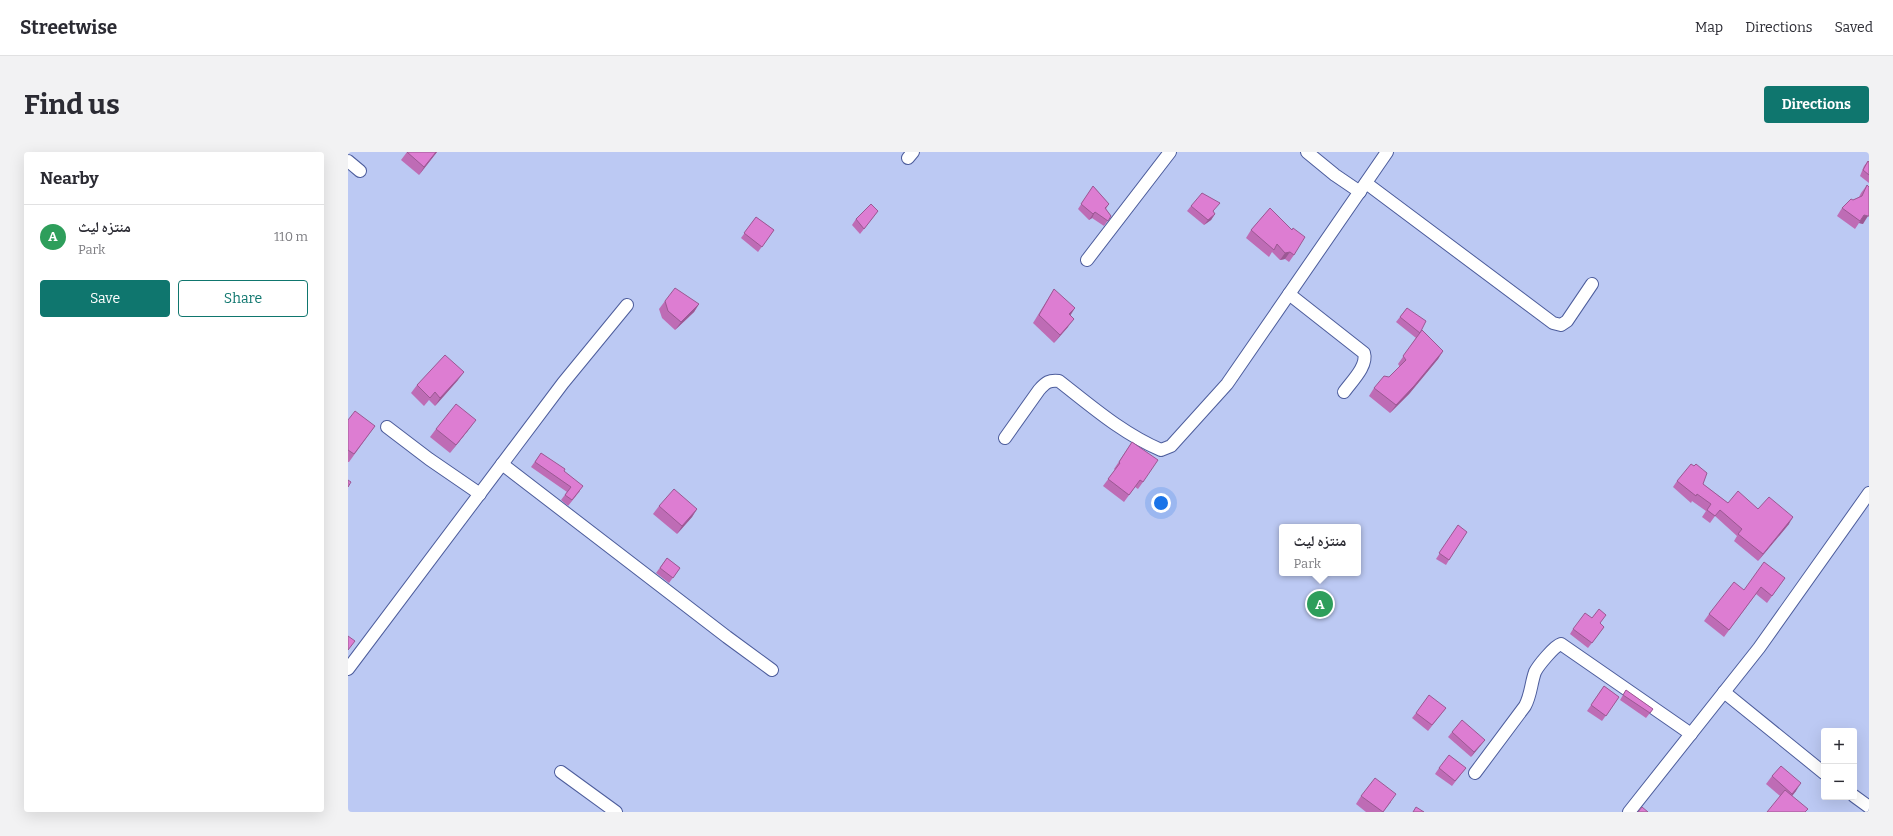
<!DOCTYPE html>
<meta charset="utf-8">
<style>
:root{--surface:#fff;--page:#f2f2f3;--text:#2b2b33;--muted:#7c7c81;--line:#e1e1e2;--accent:#0f766e}
body{margin:0;font-family:Bitter,"Noto Naskh Arabic",serif;background:var(--page);color:var(--text)}
.controls{position:absolute;right:12px;bottom:12px;display:grid;overflow:hidden;border-radius:4px;box-shadow:0 4px 16px #0002}
.controls button{width:36px;height:36px;display:grid;place-items:center;padding:0;border:0;border-bottom:1px solid var(--line);background:var(--surface);color:var(--text);font:20px sans-serif}
.you{position:absolute;left:813px;top:351px;width:14px;height:14px;margin:-10px;border:3px solid #fff;border-radius:50%;background:#1a73e8;box-shadow:0 0 0 6px #1a73e833}
.badge{display:grid;place-items:center;width:26px;height:26px;border-radius:50%;background:var(--accent);color:#fff;font-size:13px;font-weight:700}
.pin{position:absolute;translate:-50% -50%;border:2px solid #fff;box-shadow:0 1px 4px #0006}
.popup{position:absolute;left:931px;top:372px;width:82px;height:52px;box-sizing:border-box;display:grid;place-content:center;border-radius:4px;background:var(--surface);filter:drop-shadow(0 1px 3px #0005);font-size:13px;white-space:nowrap;color:var(--muted)}
.popup b{font-size:15px;color:var(--text)}
.popup::after{content:'';position:absolute;left:50%;top:100%;margin-left:-8px;border:8px solid transparent;border-top-color:var(--surface)}
.list{margin:0;padding:0;list-style:none}
h2{display:flex;justify-content:space-between;align-items:center;height:52px;margin:0;padding:0 16px;font-size:17px}
h2 small{font-size:13px;font-weight:400;color:var(--muted)}
.list li{display:grid;grid-template-columns:26px 1fr auto;gap:12px;align-items:center;box-sizing:border-box;height:64px;padding:0 16px;border-top:1px solid var(--line)}
.list b{display:block;font-size:15px;white-space:nowrap}
.list p{margin:0;font-size:13px;white-space:nowrap;color:var(--muted)}
.list em{font-size:13px;font-style:normal;color:var(--muted)}
.actions{display:flex;gap:8px;padding:12px 16px}
.actions a{flex:1;padding:9px 0;border:1px solid var(--accent);border-radius:4px;text-align:center;font-size:14px;color:var(--accent)}
.actions .main{background:var(--accent);color:#fff}
.map{position:relative;flex:none;width:1521px;height:660px;overflow:hidden;border-radius:4px}
header{display:flex;align-items:center;gap:24px;box-sizing:border-box;height:56px;padding:0 20px;background:var(--surface);border-bottom:1px solid var(--line)}
header strong{font-size:19px}
nav{display:flex;gap:22px;margin-inline-start:auto;font-size:14px}
.intro{display:flex;align-items:center;justify-content:space-between;box-sizing:border-box;height:96px;padding:0 24px}
h1{margin:0;font-size:28px}
.button{padding:10px 18px;border-radius:4px;background:var(--accent);color:#fff;font-size:14px;font-weight:700}
main{display:flex;gap:24px;padding:0 24px}
aside{flex:1;background:var(--surface);border-radius:4px;box-shadow:0 4px 16px #0002}
.map>svg:first-child{display:block}
</style>
<header>
<strong>Streetwise</strong>
<nav><a>Map</a><a>Directions</a><a>Saved</a></nav>
</header>
<div class="intro"><h1>Find us</h1><a class="button">Directions</a></div>
<main>
<aside>
<h2>Nearby<small></small></h2>
<ul class="list">
<li><span class="badge" style="background:#2e9e5b">A</span><div><b>منتزه ليث</b><p>Park</p></div><em>110 m</em></li>
</ul>
<div class="actions"><a class="main">Save</a><a>Share</a></div>
</aside>
<div class="map">
<svg width="1521" height="660" viewBox="0 0 1521 660">
<rect width="100%" height="100%" fill="#bcc9f3"/>
<g fill="none" stroke-linecap="round" stroke-linejoin="round">
<defs>
<g id="street">
<polyline points="959,0 987,23 1012,40"/>
<polyline points="560,6 565,0"/>
<polyline points="0,9 12,19"/>
<polyline points="1018,31 1205,171 1213,173 1219,169 1244,132"/>
<polyline points="739,108 822,0"/>
<path d="M 941,142 L 1016,201 C 1020,214 1003,230 996,240"/>
<polyline points="39,275 81,307 132,342"/>
<path d="M 657,286 L 691,238 C 698,230 701,228 711,229 C 743,254 775,282 813,298 L 823,294 L 879,232 L 1039,0"/>
<polyline points="154,312 379,485 424,518"/>
<polyline points="0,517 215,231 279,153"/>
<polyline points="1376,540 1476,621"/>
<polyline points="213,620 268,660"/>
<path d="M 1127,621 L 1177,554 C 1183,543 1183,531 1187,520 C 1190,514 1206,494 1213,492 L 1343,582"/>
<polyline points="1506,644 1521,655"/>
<polyline points="1281,660 1411,496 1521,341"/>
</g>
</defs>
<!-- street casing -->
<use href="#street" stroke="#4d5d9c" stroke-width="14"/>
<!-- street -->
<use href="#street" stroke="#fff" stroke-width="12"/>
</g>
<!-- wall -->
<g fill="#be6cb5">
<polygon points="59,0 89,0 71,23 53,8"/>
<polygon points="1520,9 1521,10 1521,31 1512,24 1516,14"/>
<polygon points="1519,33 1515,72 1511,71 1507,77 1489,64 1494,56 1505,48 1511,45 1513,41"/>
<polygon points="745,34 761,52 758,57 763,64 756,74 744,66 741,68 730,57"/>
<polygon points="843,54 865,60 867,62 863,68 856,73 839,59"/>
<polygon points="922,56 946,103 941,110 937,107 932,108 924,100 921,105 898,86 903,78"/>
<polygon points="530,59 512,82 504,73 508,67"/>
<polygon points="408,65 426,78 410,100 393,86"/>
<polygon points="706,137 722,164 720,175 706,191 685,171"/>
<polygon points="317,149 351,152 346,160 327,178 314,166 311,157"/>
<polygon points="1059,156 1072,181 1095,199 1090,207 1061,242 1042,261 1021,244 1026,236 1041,225 1052,215 1050,212 1068,186 1048,170"/>
<polygon points="110,228 87,254 81,248 76,254 63,241 69,233"/>
<polygon points="0,268 27,274 1,310 0,310"/>
<polygon points="122,276 102,301 82,285 88,277"/>
<polygon points="784,290 795,330 790,337 787,335 776,350 755,334 767,318 766,317"/>
<polygon points="193,301 216,319 232,339 220,354 213,348 219,340 183,315"/>
<polygon points="1329,329 1355,332 1380,351 1410,357 1441,372 1410,409 1386,389 1389,384 1367,364 1362,371 1354,365 1358,359 1344,349 1343,351 1325,335"/>
<polygon points="311,354 349,357 344,365 329,382 305,362"/>
<polygon points="1110,373 1101,408 1098,413 1088,407"/>
<polygon points="319,406 332,416 321,431 308,421"/>
<polygon points="1437,426 1419,451 1408,442 1376,485 1356,469 1361,462 1396,438"/>
<polygon points="1252,472 1256,475 1240,496 1222,482 1225,477"/>
<polygon points="1256,534 1271,545 1254,569 1239,559"/>
<polygon points="1278,538 1305,557 1298,566 1272,548"/>
<polygon points="1098,556 1080,579 1064,566 1068,561"/>
<polygon points="1104,580 1133,593 1123,605 1100,585"/>
<polygon points="1091,616 1118,616 1104,634 1087,622"/>
<polygon points="1424,624 1448,639 1444,644 1432,644 1418,632"/>
<polygon points="1013,644 1043,650 1035,660 1018,660 1008,652"/>
</g>
<!-- shaded-wall -->
<g fill="#9b5893">
<polygon points="88,0 89,0 71,23 76,15"/>
<polygon points="747,60 744,66 741,68 745,62"/>
<polygon points="867,62 863,68 856,73 860,68"/>
<polygon points="1516,63 1520,64 1515,72 1511,71"/>
<polygon points="942,100 937,107 932,108 937,101"/>
<polygon points="351,152 346,160 327,178 333,170"/>
<polygon points="727,156 722,164 721,162"/>
<polygon points="726,167 720,175 706,191 712,183"/>
<polygon points="1095,199 1090,207 1061,242 1042,261 1048,253"/>
<polygon points="116,220 110,228 87,254 92,246"/>
<polygon points="128,268 122,276 102,301 108,293"/>
<polygon points="349,357 344,365 329,382 334,374"/>
<polygon points="1445,365 1441,372 1410,409 1415,402"/>
<polygon points="1137,588 1133,593 1123,605 1126,600"/>
<polygon points="1453,631 1448,639 1439,650 1444,642"/>
</g>
<!-- building -->
<g fill="#dd7dd2" stroke="#9b5893">
<polygon points="59,0 88,0 76,15"/>
<polygon points="1520,9 1521,10 1521,23 1515,18"/>
<polygon points="1519,33 1521,35 1521,64 1520,64 1516,63 1512,69 1494,56 1503,47 1505,48 1514,44"/>
<polygon points="745,34 761,52 757,56 763,64 760,69 747,60 745,62 733,52"/>
<polygon points="854,41 872,51 865,59 867,62 860,68 843,54"/>
<polygon points="523,52 530,59 516,77 508,67"/>
<polygon points="922,56 944,78 945,76 957,85 946,103 942,100 937,101 929,92 926,98 903,78"/>
<polygon points="408,65 426,78 414,95 396,81"/>
<polygon points="327,136 351,152 333,170 320,159 317,149"/>
<polygon points="706,137 727,156 721,162 726,167 712,183 691,163"/>
<polygon points="1059,156 1078,169 1072,181 1052,165"/>
<polygon points="1074,178 1095,199 1066,234 1048,253 1026,236 1036,224 1041,225 1058,208 1055,204"/>
<polygon points="97,203 116,220 92,246 87,240 82,246 69,233"/>
<polygon points="108,252 128,268 108,293 88,277"/>
<polygon points="7,259 27,274 6,302 0,298 0,268"/>
<polygon points="784,290 810,308 795,330 792,328 781,343 760,327 772,311 771,310"/>
<polygon points="193,301 217,317 216,319 235,334 224,348 217,343 223,335 187,310"/>
<polygon points="1343,312 1346,314 1348,312 1359,321 1355,332 1380,351 1390,339 1410,357 1421,345 1445,365 1415,402 1390,382 1394,377 1372,358 1367,364 1359,358 1363,352 1349,342 1348,344 1329,329"/>
<polygon points="0,328 3,330 0,335"/>
<polygon points="326,337 349,357 334,374 311,354"/>
<polygon points="1110,373 1119,380 1101,408 1091,401"/>
<polygon points="319,406 332,416 325,426 312,416"/>
<polygon points="1416,410 1437,426 1424,444 1413,435 1381,478 1361,462 1386,430 1396,438"/>
<polygon points="1251,457 1258,463 1252,471 1256,475 1244,491 1225,477 1237,461 1244,466"/>
<polygon points="0,484 7,489 0,498"/>
<polygon points="1256,534 1271,545 1258,564 1243,553"/>
<polygon points="1278,538 1305,557 1302,561 1275,543"/>
<polygon points="1081,543 1098,556 1084,573 1068,561"/>
<polygon points="1114,568 1137,588 1126,600 1104,580"/>
<polygon points="1101,603 1118,616 1107,629 1091,616"/>
<polygon points="1433,614 1453,631 1444,642 1424,624"/>
<polygon points="1027,626 1048,642 1035,660 1013,644"/>
<polygon points="1437,638 1460,657 1457,660 1419,660"/>
<polygon points="1068,655 1076,660 1065,660"/>
<polygon points="1294,655 1300,660 1290,660"/>
</g>
</svg>
<div class="controls">
<button>+</button>
<button>−</button>
</div>
<div class="you"></div>
<div class="pin badge" style="left:972px;top:452px;background:#2e9e5b">A</div>
<div class="popup"><b>منتزه ليث</b>Park</div>
</div>
</main>
